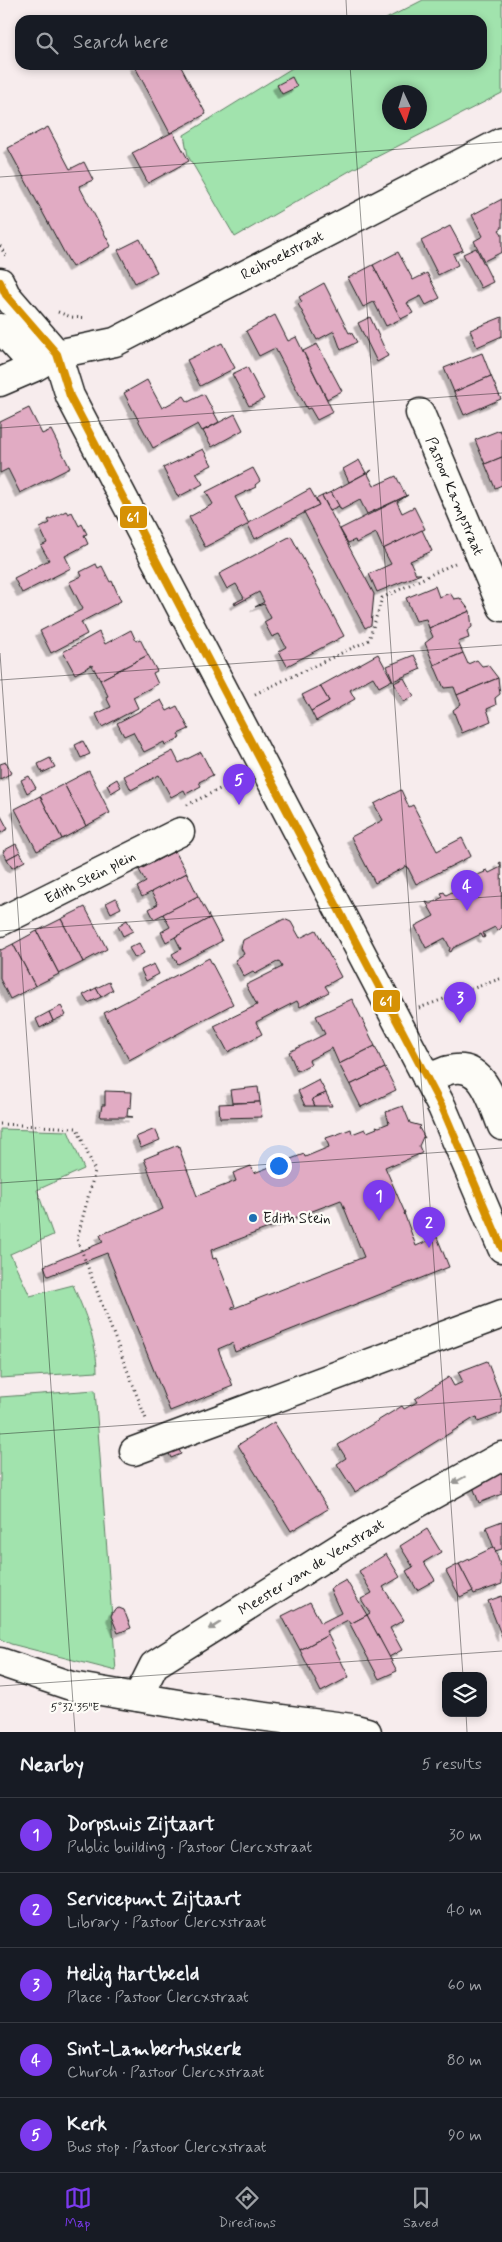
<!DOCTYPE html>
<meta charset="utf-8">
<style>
:root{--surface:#171b24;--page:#242831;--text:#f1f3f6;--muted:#9ea1a6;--line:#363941;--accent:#7c3aed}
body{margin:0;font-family:Mynerve,sans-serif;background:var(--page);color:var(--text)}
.controls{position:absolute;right:15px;bottom:15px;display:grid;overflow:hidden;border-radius:10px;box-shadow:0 2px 8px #0003}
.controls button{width:45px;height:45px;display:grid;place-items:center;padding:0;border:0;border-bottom:1px solid var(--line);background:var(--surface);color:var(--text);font:25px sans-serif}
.compass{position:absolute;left:382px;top:85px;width:45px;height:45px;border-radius:50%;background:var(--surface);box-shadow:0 2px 8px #0003;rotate:176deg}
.you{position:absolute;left:278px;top:1165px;width:18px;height:18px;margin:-12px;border:4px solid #fff;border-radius:50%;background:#1a73e8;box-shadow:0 0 0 8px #1a73e833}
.badge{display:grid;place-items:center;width:32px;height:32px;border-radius:50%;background:var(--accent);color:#fff;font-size:16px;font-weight:700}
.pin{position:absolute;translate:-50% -41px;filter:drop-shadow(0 1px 2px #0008)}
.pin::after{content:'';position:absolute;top:26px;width:18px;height:15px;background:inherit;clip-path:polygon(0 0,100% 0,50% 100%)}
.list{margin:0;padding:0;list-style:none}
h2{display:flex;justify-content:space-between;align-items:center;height:65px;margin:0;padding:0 20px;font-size:21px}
h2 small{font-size:16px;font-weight:400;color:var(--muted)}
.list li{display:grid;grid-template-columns:32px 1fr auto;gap:15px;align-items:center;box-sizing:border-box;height:75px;padding:0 20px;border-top:1px solid var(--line)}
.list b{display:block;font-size:19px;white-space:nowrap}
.list p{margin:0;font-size:16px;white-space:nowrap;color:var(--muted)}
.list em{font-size:16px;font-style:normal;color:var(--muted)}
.icon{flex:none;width:28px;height:28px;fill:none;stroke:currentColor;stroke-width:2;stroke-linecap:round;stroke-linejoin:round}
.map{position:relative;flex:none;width:502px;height:1732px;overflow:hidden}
.search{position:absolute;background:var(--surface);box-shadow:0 2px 8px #0003;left:15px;right:15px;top:15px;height:55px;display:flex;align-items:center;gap:12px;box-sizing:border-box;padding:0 18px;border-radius:15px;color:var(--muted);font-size:19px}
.sheet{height:440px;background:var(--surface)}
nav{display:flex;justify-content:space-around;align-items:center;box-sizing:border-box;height:70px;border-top:1px solid var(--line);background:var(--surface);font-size:14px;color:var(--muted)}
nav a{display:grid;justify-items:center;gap:2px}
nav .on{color:var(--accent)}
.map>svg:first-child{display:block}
</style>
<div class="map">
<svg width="502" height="1732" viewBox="0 0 502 1732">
<defs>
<filter id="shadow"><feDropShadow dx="-4.5" dy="4.5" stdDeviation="0" flood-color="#0004"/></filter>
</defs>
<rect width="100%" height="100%" fill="#f7eced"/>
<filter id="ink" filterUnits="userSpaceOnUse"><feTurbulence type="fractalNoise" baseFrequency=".02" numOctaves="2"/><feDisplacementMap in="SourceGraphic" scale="10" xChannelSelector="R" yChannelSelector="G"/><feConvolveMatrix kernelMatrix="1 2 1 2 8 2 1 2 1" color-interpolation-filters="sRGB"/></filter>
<g filter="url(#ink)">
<!-- green -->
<g fill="#a1e3ad" stroke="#5e8064" fill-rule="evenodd">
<path d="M 423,0 L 502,0 L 502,93 L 353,169 L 235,237 L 188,156 L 184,135 L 297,65 L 482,65 L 482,20 L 384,20 ZM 390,92 L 420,92 L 420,122 L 390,122 Z"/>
<path d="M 0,1129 L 68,1131 L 84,1169 L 37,1190 L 53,1235 L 10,1254 L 30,1296 L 73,1285 C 85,1313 97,1341 97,1372 L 0,1378 Z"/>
<polygon points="95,1390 116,1671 11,1644 0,1639 0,1397"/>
</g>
<!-- building -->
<g fill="#e1abc3" stroke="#1c1c1c" fill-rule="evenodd" filter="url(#shadow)">
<polygon points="134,65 180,65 206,114 170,133"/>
<polygon points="292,77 297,87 282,94 277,85"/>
<polygon points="48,127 70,169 84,162 93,180 79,186 111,246 72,267 8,148"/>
<polygon points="173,132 189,161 148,183 132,153"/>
<polygon points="502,199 502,228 499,230 502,234 502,252 484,261 474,241 483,236 472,215"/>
<polygon points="450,226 463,250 453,254 458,265 438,275 421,241"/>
<polygon points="140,239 157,272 135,283 118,250"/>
<polygon points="476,248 493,282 481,288 463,254"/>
<polygon points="398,252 413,280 427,273 440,298 426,305 421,296 407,303 413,313 401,319 373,265"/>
<polygon points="373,265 401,319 386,326 374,302 363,307 348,278"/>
<polygon points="324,283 349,333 351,332 357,342 341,350 334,331 317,340 298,304 302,302 299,297"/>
<polygon points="275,315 288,341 296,337 333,412 317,420 310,408 307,409 275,348 259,356 246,331"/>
<polygon points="370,317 388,356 377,362 358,323"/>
<polygon points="502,317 502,336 477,347 470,330"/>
<polygon points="222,343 235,368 200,386 187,360"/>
<polygon points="317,344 342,391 327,399 303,351"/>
<polygon points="482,353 491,376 454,392 444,368"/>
<polygon points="247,367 264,399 249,406 232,374"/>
<polygon points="491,376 501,399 464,415 454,392"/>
<polygon points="147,380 162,408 184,396 188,402 204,394 219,422 202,431 198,424 153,448 124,393"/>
<polygon points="29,408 42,434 51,430 70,468 20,493 8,469 0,473 0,422"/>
<polygon points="235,414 243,430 212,447 203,431"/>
<polygon points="500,430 502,434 502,457 485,464 475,440"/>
<polygon points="203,449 212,465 196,473 203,484 178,497 163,468"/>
<polygon points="502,457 502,485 495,488 485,464"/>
<polygon points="359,460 366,473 349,482 343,469"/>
<polygon points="253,468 260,481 255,485 256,487 235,497 249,524 205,547 189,517 213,504 206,492"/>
<polygon points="372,470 368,474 374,486 396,476 406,496 367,514 360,500 341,510 331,492"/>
<polygon points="310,489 319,505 255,539 248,525 248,523"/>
<polygon points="331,492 339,506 330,510 322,496"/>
<polygon points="408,495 397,502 402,513 414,507 425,529 383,549 376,533 356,543 355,540 348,543 340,529"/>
<polygon points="322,496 374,594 371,625 365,628 304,512 319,505 316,499"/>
<polygon points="66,511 68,514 72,512 79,526 82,524 87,534 84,535 88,544 65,556 71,568 22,593 14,578 49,560 41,546 47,543 40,528 50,523 48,520"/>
<polygon points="422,530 432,551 410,561 416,574 421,574 377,592 369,574 391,564 383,549"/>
<polygon points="291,536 344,636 287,666 279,651 286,647 279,634 272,637 264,622 271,618 264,604 255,607 264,602 259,592 235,605 234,603 244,598 236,584 227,589 219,574"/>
<polygon points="96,564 98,568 102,566 110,582 112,581 121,601 81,622 87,634 51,653 40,631 83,609 69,582 82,576 80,572"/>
<polygon points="435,586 439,597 450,593 454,599 460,598 470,611 429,628 426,619 416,621 406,598"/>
<polygon points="470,611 472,627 467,631 469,638 458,642 463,653 434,665 425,643 433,637 429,628"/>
<polygon points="131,630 136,641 140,639 148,655 100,680 92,665 75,674 63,652 99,632 105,644"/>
<polygon points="463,653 468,664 477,660 482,666 488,665 498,678 457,695 454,687 444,688 434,665"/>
<polygon points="378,654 392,680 379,687 373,677 350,690 355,699 316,721 311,711 329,701 320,686"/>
<polygon points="148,655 157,671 153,673 158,684 133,697 138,708 102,727 96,714 111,707 106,697 108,696 100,680"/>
<polygon points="414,655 421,669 393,681 387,666"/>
<polygon points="404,678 414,696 404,702 394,683"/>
<polygon points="498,678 500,694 495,698 496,705 487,709 491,721 462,733 453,710 461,704 457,695"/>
<polygon points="320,686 329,701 311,711 302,695"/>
<polygon points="161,700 167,711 177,706 189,729 178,734 180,738 165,745 164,742 144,752 133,732 124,736 117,723"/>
<polygon points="83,741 90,754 81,758 75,745"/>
<polygon points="173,751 179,763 201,752 213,775 199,782 201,786 186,794 184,790 171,797 159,775 131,790 124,776"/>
<polygon points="50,758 55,767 42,773 38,764"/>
<polygon points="6,762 12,773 0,779 0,764"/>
<polygon points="89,771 110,813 86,826 64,784"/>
<polygon points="29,776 36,788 27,793 21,780"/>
<polygon points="117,779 121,787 111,793 107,785"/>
<polygon points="64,784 86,826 62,839 40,796"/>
<polygon points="401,790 409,807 413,805 437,851 462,838 471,856 416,884 407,866 375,883 351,837 383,820 374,804"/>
<polygon points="40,796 62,839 37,851 15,809"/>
<polygon points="1,816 8,829 0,833 0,817"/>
<polygon points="16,844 20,852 7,859 3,851"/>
<polygon points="175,851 187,873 142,897 137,887 146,882 139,870"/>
<polygon points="20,852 25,861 12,868 7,859"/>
<polygon points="501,862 502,927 499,930 497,931 495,927 483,933 485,937 483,938 481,934 453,948 451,952 449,951 450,948 445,938 426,948 415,926 434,916 426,902 430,904 443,897 441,893 444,892 446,895 458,889 456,886 458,884 460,888 472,882 470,878 485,872 484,871 487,870 489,873 501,867 499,863"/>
<polygon points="187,873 198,896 154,919 149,909 158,904 151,892"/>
<polygon points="198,896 210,918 166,942 161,932 170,927 163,914"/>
<polygon points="116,898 121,908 111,913 106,903"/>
<polygon points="85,907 107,949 83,962 61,919"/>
<polygon points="210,918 222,941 178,964 172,954 181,949 175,937"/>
<polygon points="61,919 83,962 59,974 37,931"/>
<polygon points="284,919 291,922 300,938 316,930 341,977 325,986 329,992 300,1007 297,1001 256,1022 262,1034 228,1052 214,1026 257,1005 246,985 282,967 279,961 255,974 253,972 244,977 235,960 244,954 241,948 243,940"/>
<polygon points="127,920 133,931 123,936 118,926"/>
<polygon points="37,931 59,974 35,986 13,944"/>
<polygon points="139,943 144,953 135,958 129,948"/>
<polygon points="13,944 35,986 10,999 0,979 0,949 1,950"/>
<polygon points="209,958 233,1004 129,1060 104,1013"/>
<polygon points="154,964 159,974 146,981 141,970"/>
<polygon points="109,982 113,990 101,997 96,988"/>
<polygon points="96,988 101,997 88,1003 83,995"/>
<polygon points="352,999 375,1046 339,1064 332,1048 309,1060 311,1064 297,1071 289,1052 325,1034 316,1016"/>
<polygon points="61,1006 66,1015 53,1021 49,1012"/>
<polygon points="49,1012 53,1021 40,1028 36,1019"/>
<polygon points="375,1046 385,1068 350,1085 339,1064"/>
<polygon points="385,1068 396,1090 361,1107 350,1085"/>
<polygon points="319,1080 326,1093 312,1099 315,1106 305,1106 298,1091"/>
<polygon points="258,1087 260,1102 232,1103 230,1090"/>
<polygon points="105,1091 132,1092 131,1108 128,1107 127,1116 133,1117 100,1117 102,1105 105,1105"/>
<polygon points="326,1093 332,1106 315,1106 312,1099"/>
<polygon points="260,1102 262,1117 220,1118 219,1104"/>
<path d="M 403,1106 L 410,1123 L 421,1126 L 419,1128 L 425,1138 L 423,1137 L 419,1146 L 422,1153 L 392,1166 L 392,1164 L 385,1167 L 405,1213 L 404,1213 L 416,1246 L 437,1237 L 449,1267 L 235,1352 L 232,1343 L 218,1349 L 233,1386 L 170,1411 L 107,1253 L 48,1276 L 44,1266 L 103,1242 L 100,1235 L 163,1209 L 144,1159 L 178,1145 L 197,1196 L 236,1181 L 233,1173 L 251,1166 L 254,1173 L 304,1154 L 305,1157 L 329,1147 L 326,1138 L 338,1134 L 351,1129 L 352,1134 L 365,1129 L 367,1132 L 377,1128 L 376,1126 L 379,1127 L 389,1123 L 386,1112 ZM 341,1200 L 364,1257 L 232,1309 L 232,1307 L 235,1306 L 216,1258 L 213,1259 L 211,1250 Z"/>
<polygon points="155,1129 160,1140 141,1148 136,1137"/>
<polygon points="487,1361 502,1399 502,1413 478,1422 477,1417 474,1418 355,1492 337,1464 346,1458 338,1445 402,1406 404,1409 417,1402 415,1399 449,1377 454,1386 463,1382 458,1372"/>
<polygon points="274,1422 328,1509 291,1531 238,1445"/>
<polygon points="177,1445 181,1454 171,1458 167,1449"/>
<polygon points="502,1472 502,1494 479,1503 472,1484"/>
<polygon points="502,1521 502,1549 495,1551 486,1527"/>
<polygon points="427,1529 441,1552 424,1562 435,1580 417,1590 406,1571 413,1567 400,1546"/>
<polygon points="494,1547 502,1570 502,1584 474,1594 459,1564"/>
<polygon points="386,1554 400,1577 383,1587 404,1620 390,1628 402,1650 389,1657 367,1615 370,1613 361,1599 372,1593 359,1571"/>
<polygon points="459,1564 473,1591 460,1597 446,1571"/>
<polygon points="346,1580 367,1615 350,1624 348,1620 326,1631 328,1635 300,1650 282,1616 310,1602 321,1623 341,1613 330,1589"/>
<polygon points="502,1596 502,1637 488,1601"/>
<polygon points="119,1608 124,1610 131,1628 118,1633 111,1616 114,1610"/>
<polygon points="367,1615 397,1671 379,1679 350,1624"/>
<polygon points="328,1635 349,1677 321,1692 300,1650"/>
</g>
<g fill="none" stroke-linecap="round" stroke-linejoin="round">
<defs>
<g id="minor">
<polyline points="0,282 6,295 57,354 70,396 442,1107 502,1248"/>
<polyline points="0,328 22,352 57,354 115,342 502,142"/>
<polyline points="0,382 35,367 57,354"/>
<polyline points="420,413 502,607"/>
<polyline points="0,922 180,832"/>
<path d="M 427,1079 C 434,1076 442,1072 449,1070 C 484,1061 492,1102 502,1126"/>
<polyline points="134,1451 502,1314"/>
<polyline points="0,1662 71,1686 220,1711 352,1728 367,1732"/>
<polyline points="138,1697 154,1665 352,1540 502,1456"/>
</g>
</defs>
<!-- minor casing -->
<use href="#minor" stroke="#1c1c1c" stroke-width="31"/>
<!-- path -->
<g stroke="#1c1c1c" stroke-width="3" stroke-dasharray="1 4" stroke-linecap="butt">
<polyline points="0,246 6,256"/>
<polyline points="58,312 71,317 86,318"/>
<polyline points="255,694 369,640 382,598 455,563"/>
<polyline points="187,805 240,779"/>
<polyline points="419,1008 502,978"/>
<polyline points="0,1124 77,1128 95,1171 77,1239 146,1419"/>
</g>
<!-- minor -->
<use href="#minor" stroke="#fdfcf7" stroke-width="28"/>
<defs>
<polyline id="bus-1" points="0,282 6,295 57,354 70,396 442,1107 502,1248"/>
</defs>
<!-- bus-1 casing -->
<use href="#bus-1" stroke="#fdfcf7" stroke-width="11"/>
<!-- bus-1 -->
<use href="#bus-1" stroke="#d69104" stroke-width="8"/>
</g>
<!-- one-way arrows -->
<defs><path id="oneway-solid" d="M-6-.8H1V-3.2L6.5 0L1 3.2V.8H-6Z" transform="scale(1.25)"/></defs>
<g fill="#989794">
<use href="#oneway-solid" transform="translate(459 1480) rotate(151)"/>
<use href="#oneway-solid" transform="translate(215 1626) rotate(148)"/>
</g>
</g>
<!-- ticks -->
<path fill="none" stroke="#1c1c1c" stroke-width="1" stroke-opacity="0.45" d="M 346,0 L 347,20M 350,65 L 463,1676M 0,177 L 502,142M 0,428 L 502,393M 0,653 L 75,1732M 0,680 L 502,645M 0,931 L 502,896M 0,1183 L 502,1148M 0,1434 L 502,1399M 0,1686 L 502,1651M 466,1713 L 467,1732"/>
<!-- markers -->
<circle fill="#1f6fb2" stroke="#fdfcf7" stroke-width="2" cx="253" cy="1218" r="5"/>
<g text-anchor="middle" stroke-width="4.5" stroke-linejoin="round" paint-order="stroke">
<!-- street labels -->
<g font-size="15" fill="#1c1c1c" stroke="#fdfcf7">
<text transform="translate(282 255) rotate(-27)" y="5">Reibroekstraat</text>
<text transform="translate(455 496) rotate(67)" y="5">Pastoor Kampstraat</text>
<text transform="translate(90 877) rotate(-27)" y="5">Edith Stein plein</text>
<text transform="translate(311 1567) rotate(-32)" y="5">Meester van de Venstraat</text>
</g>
<!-- poi labels -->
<g font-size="15" fill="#1c1c1c" stroke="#fdfcf7" text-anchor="start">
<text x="263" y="1223">Edith Stein</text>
</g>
</g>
<g font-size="12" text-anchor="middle" fill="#1c1c1c" stroke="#fdfcf7" stroke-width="4.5" stroke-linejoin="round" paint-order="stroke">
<text x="75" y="1711">5°32'35"E</text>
</g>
<g stroke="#fdfcf7" stroke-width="2">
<rect x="119" y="505" width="29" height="24" rx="5" fill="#d69104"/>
<rect x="372" y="989" width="29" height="24" rx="5" fill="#d69104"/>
</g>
<g font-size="14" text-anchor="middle" font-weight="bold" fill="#fff">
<text x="133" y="522">61</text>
<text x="386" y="1006">61</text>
</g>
</svg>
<div class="controls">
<button><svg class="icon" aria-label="layers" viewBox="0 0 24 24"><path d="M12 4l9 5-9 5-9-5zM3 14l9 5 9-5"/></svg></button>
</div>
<svg class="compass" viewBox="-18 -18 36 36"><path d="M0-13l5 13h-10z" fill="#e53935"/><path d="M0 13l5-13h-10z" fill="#9ea1a6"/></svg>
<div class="you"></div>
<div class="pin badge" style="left:379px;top:1221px">1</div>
<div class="pin badge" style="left:429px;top:1248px">2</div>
<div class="pin badge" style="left:460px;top:1023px">3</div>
<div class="pin badge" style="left:467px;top:911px">4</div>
<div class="pin badge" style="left:239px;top:805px">5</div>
<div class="search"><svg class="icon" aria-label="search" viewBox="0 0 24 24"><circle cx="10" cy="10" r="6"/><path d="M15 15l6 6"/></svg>Search here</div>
</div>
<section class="sheet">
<h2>Nearby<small>5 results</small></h2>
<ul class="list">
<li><span class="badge">1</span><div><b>Dorpshuis Zijtaart</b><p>Public building · Pastoor Clercxstraat</p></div><em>30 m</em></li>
<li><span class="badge">2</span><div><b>Servicepunt Zijtaart</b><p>Library · Pastoor Clercxstraat</p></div><em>40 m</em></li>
<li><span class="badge">3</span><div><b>Heilig Hartbeeld</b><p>Place · Pastoor Clercxstraat</p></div><em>60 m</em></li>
<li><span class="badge">4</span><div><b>Sint-Lambertuskerk</b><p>Church · Pastoor Clercxstraat</p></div><em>80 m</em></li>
<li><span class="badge">5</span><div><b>Kerk</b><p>Bus stop · Pastoor Clercxstraat</p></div><em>90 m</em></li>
</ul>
</section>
<nav>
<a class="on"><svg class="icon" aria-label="map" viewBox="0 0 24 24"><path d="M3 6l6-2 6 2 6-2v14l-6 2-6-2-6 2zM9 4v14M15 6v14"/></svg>Map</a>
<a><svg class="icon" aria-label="directions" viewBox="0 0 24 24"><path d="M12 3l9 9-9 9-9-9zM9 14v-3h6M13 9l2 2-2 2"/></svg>Directions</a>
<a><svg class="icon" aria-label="saved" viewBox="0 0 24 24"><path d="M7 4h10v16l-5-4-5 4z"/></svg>Saved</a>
</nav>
